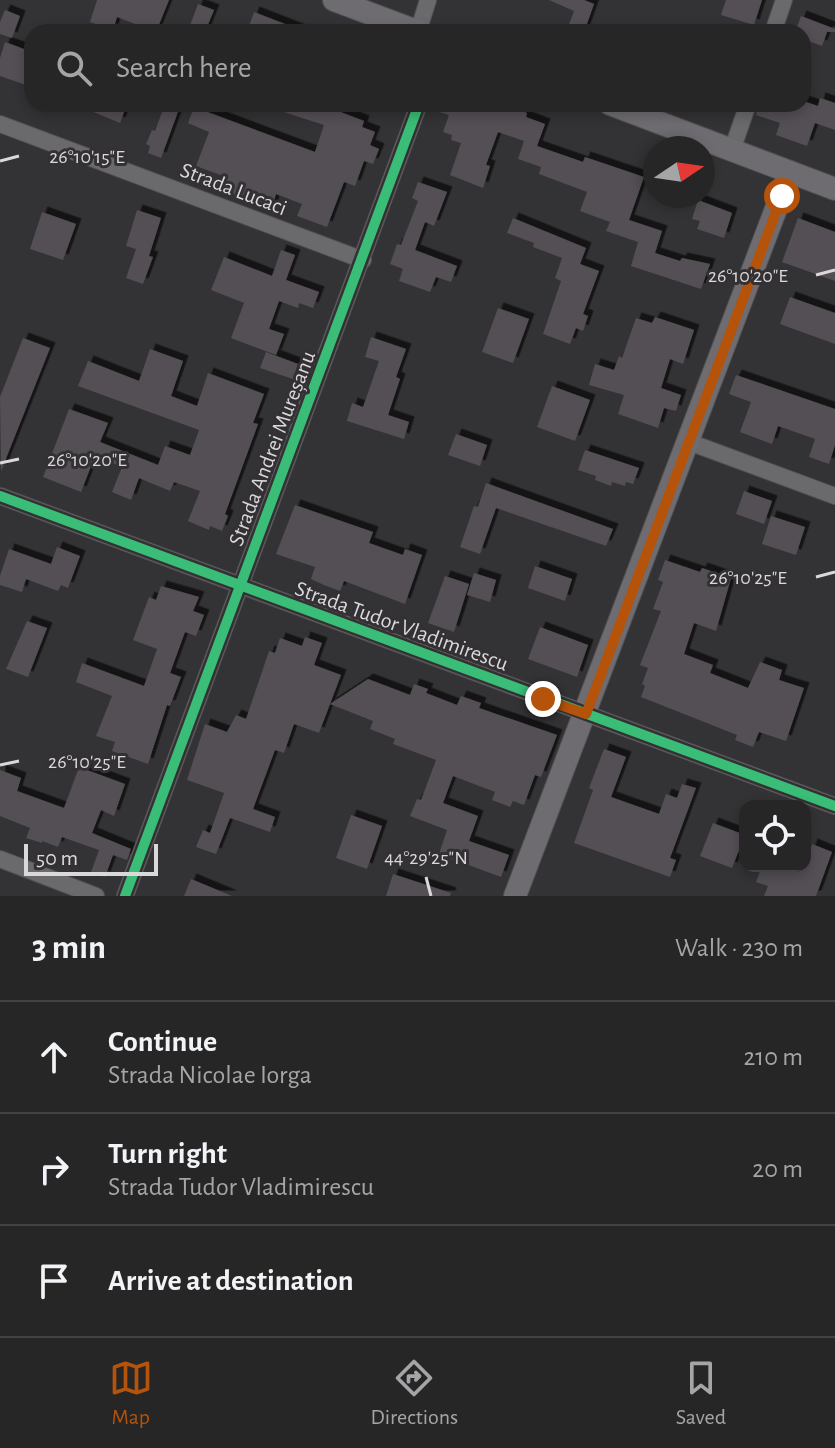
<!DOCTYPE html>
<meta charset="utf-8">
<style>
:root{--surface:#262627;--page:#2e2e2f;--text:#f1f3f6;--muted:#a4a5a7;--line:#424344;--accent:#b45309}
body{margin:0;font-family:"Alegreya Sans",sans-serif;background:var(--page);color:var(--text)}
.controls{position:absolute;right:24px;bottom:24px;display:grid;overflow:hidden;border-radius:16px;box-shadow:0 4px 12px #0003}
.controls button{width:72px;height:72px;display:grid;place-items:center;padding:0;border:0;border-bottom:2px solid var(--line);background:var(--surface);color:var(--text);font:40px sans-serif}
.compass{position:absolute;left:643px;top:136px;width:72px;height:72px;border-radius:50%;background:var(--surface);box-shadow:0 4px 12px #0003;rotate:77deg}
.scale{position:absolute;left:24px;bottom:20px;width:134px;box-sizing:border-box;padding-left:8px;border:4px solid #dad8da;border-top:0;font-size:22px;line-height:28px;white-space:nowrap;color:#dad8da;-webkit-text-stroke:6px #343135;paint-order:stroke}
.stop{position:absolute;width:24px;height:24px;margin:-18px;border:6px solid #b45309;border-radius:50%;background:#fff}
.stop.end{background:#b45309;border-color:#fff;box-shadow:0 2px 8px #0008}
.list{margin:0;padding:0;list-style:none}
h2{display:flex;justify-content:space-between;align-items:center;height:104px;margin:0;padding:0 32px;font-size:34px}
h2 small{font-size:26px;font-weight:400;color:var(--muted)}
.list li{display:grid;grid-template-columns:52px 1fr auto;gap:24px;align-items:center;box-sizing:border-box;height:112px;padding:0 32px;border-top:2px solid var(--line)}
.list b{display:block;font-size:30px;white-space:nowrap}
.list p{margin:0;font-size:26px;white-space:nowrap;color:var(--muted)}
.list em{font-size:26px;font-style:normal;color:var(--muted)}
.icon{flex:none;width:44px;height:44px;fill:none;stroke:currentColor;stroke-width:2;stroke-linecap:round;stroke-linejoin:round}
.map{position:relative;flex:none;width:835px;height:896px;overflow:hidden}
.search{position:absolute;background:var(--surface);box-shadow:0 4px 12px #0003;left:24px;right:24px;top:24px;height:88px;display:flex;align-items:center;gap:20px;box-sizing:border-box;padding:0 28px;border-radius:24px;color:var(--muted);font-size:30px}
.sheet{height:440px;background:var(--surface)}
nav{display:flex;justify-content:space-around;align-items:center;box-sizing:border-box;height:112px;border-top:2px solid var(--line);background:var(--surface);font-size:22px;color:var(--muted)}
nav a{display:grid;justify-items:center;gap:4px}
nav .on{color:var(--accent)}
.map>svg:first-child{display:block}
</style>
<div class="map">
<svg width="835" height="896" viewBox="0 0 835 896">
<defs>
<filter id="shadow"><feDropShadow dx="5.5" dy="-5.5" stdDeviation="0" flood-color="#0009"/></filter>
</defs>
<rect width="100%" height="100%" fill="#333234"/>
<!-- building -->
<g fill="#534f55" filter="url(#shadow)">
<polygon points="97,0 169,0 156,32 117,17 113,30 90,22"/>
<polygon points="549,0 584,0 594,4 584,32 568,27 574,11"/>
<polygon points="726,0 762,0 754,25 721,15"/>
<polygon points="198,4 214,10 205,32 189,28"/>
<polygon points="5,10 20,16 12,38 0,34 0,22"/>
<polygon points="254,12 303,31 303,32 247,32"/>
<polygon points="801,16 835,29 835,32 827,32 822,46 803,39 803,32 795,32"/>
<polygon points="5,42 32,52 32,87 0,76 0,58"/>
<polygon points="820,98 835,103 835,130 815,123 807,146 776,135 780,123 756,115 759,104 803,104 803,101 818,106"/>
<polygon points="74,104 127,104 120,123"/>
<polygon points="165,104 179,109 161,158 148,153 150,146 146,144 152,130 155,131"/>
<polygon points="268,104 340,104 338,111 364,121 362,127 375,132 370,145 379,149 373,164 364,161 355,186 344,182 327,227 297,216 302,204 276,194 272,208 221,190 226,177 196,166 209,132 188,123 194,107 315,152 324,125 268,107"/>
<polygon points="430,104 462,104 480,110 482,104 488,104 513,112 514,108 527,113 526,117 545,124 537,146 583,162 585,157 644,177 629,220 662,231 655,253 680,261 682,258 710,264 701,289 631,266 638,242 606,231 610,222 580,211 587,192 539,174 541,167 518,159 524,141 498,132 486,165 490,166 483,188 450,175 461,143 451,140 452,135 443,132 449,115 429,109"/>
<polygon points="418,182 447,192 434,226 425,222 415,250 457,266 451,282 436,277 430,292 399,281 403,269 390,264 397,244 401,245 418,201 412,198"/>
<polygon points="698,200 732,213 724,238 697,229 700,221 692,219"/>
<polygon points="137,210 161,218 149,256 153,257 143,284 126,278 136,249 126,246"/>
<polygon points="42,212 76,224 63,260 30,249"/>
<polygon points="513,218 586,248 580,264 599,271 583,314 588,316 583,331 576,328 570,344 543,334 561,281 555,278 562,258 533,247 534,243 507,233"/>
<polygon points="798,218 835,232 835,281 782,262"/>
<polygon points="281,250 295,255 286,280 319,292 313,308 299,303 298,308 279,301 269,329 284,334 276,355 231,338 244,303 211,290 224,257 272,276"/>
<polygon points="790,297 835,313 835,344 780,324"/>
<polygon points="498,308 529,319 513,363 482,352"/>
<polygon points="655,317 694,330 683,364 670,359 661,388 681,395 676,411 664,408 658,428 618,414 624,395 589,385 595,364 614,370 619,356 622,358 636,318 652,323"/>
<polygon points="371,337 406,349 396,377 400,379 388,415 409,422 404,439 347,421 352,403 363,407 379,361 365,357"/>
<polygon points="23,338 50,348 1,471 0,397"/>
<polygon points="150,349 183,361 171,396 197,406 208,373 264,394 253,423 258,424 225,514 228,516 222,531 210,526 209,530 188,521 200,491 174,482 170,491 139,478 131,500 112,492 122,467 95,456 81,492 43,477 69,409 108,423 100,442 158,465 165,446 190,455 199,430 78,386 88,361 139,381"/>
<polygon points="266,352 298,364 293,379 260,368"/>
<polygon points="736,375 835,409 835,445 829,464 809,457 815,439 778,426 772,444 740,432 751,402 729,394"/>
<polygon points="552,386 590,400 575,441 537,427"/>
<polygon points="456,434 487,445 480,466 448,455"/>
<polygon points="585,450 639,468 633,484 626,482 625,486 612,482 611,486 595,480 596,476 578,470"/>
<polygon points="486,483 613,529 606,546 496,508 480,554 460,547 474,506 478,507"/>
<polygon points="744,491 772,501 764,524 736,514"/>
<polygon points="295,505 373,532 369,543 403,555 405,549 422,555 405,604 344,581 340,591 324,585 311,579 315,567 276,554"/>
<polygon points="771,516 805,527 796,555 762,544"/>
<polygon points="57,547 80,556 68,588 61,585 58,591 26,579 22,592 0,585 0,576 9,549 51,564"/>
<polygon points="665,560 700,572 702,568 731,578 716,631 694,623 684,654 713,665 710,673 748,688 760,662 782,670 779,680 804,688 786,741 759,732 753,747 735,740 737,735 641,697 645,686 642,684 648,668 640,665 661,611 653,609 663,582 658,580"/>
<polygon points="535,566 572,579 565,601 528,588"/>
<polygon points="474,573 496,580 490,602 467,595"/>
<polygon points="445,576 469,584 454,632 428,623"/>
<polygon points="161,586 199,597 193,611 204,615 196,636 185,632 170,673 181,677 170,706 167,705 148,764 112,751 115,742 96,736 112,696 76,682 82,663 144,686 157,649 133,640 149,597 156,600"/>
<polygon points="27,621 47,628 28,677 6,669"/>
<polygon points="540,627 588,645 577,677 528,659"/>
<polygon points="305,637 322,643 314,665 341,675 319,733 294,724 284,753 275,750 253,809 275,817 270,832 230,818 216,854 196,847 203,830 210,833 224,793 187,780 205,724 227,732 236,715 246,719 269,651 275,653 280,638 302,646"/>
<polygon points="368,679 410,695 414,684 428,689 426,693 457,705 461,696 481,703 479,708 557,735 541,777 535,775 524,805 513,801 510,807 492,800 495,792 453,776 443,803 478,816 469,841 509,855 501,877 439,854 447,830 410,816 417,799 421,800 436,760 393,744 395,739 370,729 373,721 330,704"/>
<polygon points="604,749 626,757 611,797 659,814 666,794 677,798 682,784 696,788 670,858 676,860 670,877 574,843 593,790 589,788"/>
<polygon points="79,767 125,784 114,816 101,810 92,833 131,849 127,860 113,855 105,877 91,872 99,850 62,837 58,847 42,841 42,843 26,838 30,828 0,816 0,770 21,778 17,791 64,808"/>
<polygon points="351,815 382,826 367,869 336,858"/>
<polygon points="713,823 745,835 732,868 700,856"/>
<polygon points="812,844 832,852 816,896 764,896 768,886 756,882 762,866 805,866"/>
<polygon points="393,874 451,893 450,896 386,896"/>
<polygon points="191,879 232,896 184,896"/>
</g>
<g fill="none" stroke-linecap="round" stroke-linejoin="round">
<defs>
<g id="street">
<polyline points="418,32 428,0"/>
<polyline points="773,32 784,0"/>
<polyline points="0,124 363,260"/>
<polyline points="732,150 748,104"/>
<polyline points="689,442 835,496"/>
<polyline points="0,496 835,806"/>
<polyline points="0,859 96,896"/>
<polyline points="125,896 419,104"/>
</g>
<g id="secondary">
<polyline points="334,0 419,32"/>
<polyline points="610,104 835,189"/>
<polyline points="515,896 790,172"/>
</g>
</defs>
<!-- street casing -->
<use href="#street" stroke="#515052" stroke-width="18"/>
<!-- secondary casing -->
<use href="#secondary" stroke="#515052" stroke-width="24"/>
<!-- street -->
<use href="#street" stroke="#6a696b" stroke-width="16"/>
<!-- secondary -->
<use href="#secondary" stroke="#6e6c70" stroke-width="22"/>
<defs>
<g id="cycleway">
<polyline points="0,496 835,806"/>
<polyline points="125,896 419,104"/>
</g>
</defs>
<!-- cycleway casing -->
<use href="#cycleway" stroke="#343135" stroke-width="15"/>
<!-- cycleway -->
<use href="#cycleway" stroke="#3abd76" stroke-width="10"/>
</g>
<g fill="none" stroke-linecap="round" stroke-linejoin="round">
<!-- route -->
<polyline stroke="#b45309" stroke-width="10" points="543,699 586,714 782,196"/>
</g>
<!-- ticks -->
<path fill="none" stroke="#dad8da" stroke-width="3" d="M 0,161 L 19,156M 816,275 L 835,270M 0,463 L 19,459M 816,577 L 835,572M 0,765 L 19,761M 426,877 L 431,896"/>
<g text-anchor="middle" stroke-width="6" stroke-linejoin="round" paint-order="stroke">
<!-- street labels -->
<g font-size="22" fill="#dad8da" stroke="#343135">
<text transform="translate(234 188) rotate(21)" y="8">Strada Lucaci</text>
<text transform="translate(271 448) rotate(-69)" y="8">Strada Andrei Mureșanu</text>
<text transform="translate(402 625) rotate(20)" y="8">Strada Tudor Vladimirescu</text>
</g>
</g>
<g font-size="20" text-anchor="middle" fill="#dad8da" stroke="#343135" stroke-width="6" stroke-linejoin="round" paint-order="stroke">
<text x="87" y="163">26°10'15"E</text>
<text x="748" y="282">26°10'20"E</text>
<text x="87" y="466">26°10'20"E</text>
<text x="748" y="584">26°10'25"E</text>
<text x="87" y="768">26°10'25"E</text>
<text x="426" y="864">44°29'25"N</text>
</g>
</svg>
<div class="controls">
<button><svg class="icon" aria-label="locate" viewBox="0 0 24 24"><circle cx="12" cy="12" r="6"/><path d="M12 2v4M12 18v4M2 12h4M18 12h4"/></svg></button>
</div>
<svg class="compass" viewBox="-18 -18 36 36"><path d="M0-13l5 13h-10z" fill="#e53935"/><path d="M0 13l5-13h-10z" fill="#a4a5a7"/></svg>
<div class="scale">50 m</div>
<div class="stop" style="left:782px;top:196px"></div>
<div class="stop end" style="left:543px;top:699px"></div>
<div class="search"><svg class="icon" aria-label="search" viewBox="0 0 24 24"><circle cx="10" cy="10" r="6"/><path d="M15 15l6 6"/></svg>Search here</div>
</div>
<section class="sheet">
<h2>3 min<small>Walk · 230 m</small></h2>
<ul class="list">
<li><svg class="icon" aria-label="ahead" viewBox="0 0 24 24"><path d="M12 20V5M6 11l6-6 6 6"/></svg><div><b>Continue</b><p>Strada Nicolae Iorga</p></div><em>210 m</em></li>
<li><svg class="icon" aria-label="right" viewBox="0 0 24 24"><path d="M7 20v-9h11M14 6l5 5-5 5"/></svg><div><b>Turn right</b><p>Strada Tudor Vladimirescu</p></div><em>20 m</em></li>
<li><svg class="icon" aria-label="arrive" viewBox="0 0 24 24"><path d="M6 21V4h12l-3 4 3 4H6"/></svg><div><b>Arrive at destination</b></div></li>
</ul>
</section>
<nav>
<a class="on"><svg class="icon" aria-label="map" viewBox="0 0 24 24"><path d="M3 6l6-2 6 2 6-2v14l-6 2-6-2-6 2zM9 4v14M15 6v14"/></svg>Map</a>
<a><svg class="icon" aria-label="directions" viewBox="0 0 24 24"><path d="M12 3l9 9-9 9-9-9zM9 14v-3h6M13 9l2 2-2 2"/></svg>Directions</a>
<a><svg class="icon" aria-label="saved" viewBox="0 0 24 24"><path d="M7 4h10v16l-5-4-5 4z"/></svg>Saved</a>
</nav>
